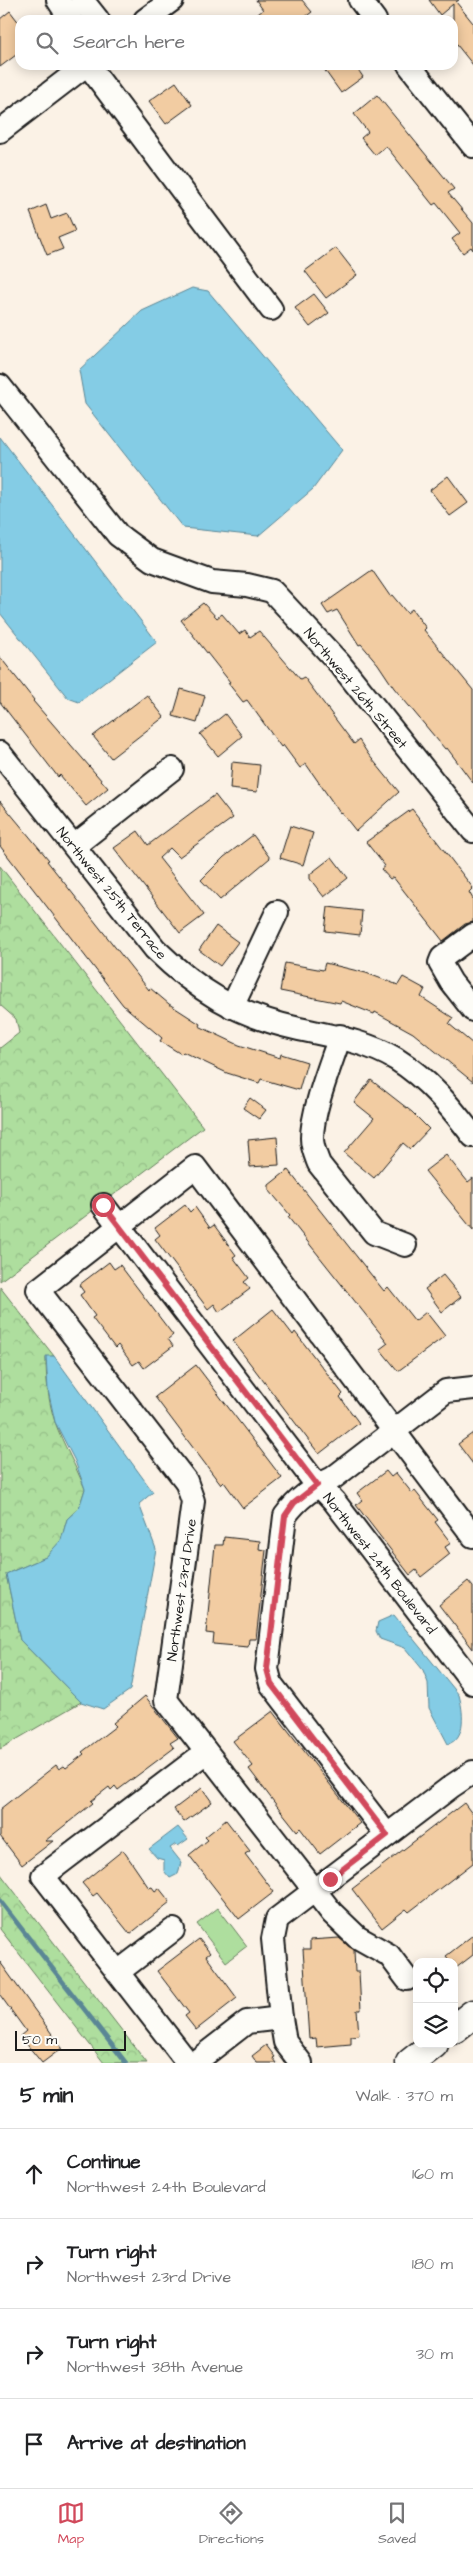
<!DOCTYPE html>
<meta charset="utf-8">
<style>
:root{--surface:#fff;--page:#f6f6f6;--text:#202124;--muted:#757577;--line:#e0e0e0;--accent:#d1495b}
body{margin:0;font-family:"Architects Daughter",sans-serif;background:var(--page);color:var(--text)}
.controls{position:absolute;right:15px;bottom:15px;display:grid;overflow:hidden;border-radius:10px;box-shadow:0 2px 12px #0003}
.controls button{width:45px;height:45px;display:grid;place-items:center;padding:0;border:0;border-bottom:1px solid var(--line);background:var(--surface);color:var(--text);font:25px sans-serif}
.scale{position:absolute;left:15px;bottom:12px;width:111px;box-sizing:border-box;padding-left:5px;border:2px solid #1c1c1c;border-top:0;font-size:14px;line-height:18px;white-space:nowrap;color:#1c1c1c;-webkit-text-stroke:4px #fdfcf7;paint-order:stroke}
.stop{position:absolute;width:15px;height:15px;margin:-11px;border:4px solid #d1495b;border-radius:50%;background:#fff}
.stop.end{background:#d1495b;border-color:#fff;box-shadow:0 1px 5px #0008}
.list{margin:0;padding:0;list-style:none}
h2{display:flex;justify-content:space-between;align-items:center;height:65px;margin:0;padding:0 20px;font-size:21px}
h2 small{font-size:16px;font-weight:400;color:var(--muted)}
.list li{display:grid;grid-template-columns:32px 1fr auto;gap:15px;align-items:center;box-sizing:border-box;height:90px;padding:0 20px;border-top:1px solid var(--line)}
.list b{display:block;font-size:19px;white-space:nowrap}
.list p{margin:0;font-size:16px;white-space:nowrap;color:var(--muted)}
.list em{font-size:16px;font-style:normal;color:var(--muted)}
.icon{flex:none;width:28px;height:28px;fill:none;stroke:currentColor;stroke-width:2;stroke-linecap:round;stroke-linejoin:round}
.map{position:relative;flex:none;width:473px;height:2063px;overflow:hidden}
.search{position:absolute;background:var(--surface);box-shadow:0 2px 12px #0003;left:15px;right:15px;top:15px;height:55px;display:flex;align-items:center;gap:12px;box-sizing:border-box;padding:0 18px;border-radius:15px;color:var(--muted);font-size:19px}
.sheet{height:425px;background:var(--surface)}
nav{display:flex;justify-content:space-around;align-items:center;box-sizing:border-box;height:70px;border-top:1px solid var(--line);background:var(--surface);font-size:14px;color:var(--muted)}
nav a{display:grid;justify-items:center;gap:2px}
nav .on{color:var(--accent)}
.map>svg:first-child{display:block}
</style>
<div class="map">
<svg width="473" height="2063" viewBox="0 0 473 2063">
<defs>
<pattern id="forest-crowns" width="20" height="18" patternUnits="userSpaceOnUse" patternTransform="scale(1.25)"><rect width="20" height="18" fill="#aede9e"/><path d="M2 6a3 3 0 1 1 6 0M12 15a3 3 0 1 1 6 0" fill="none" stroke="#95be88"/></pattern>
</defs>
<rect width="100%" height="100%" fill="#fbf2e6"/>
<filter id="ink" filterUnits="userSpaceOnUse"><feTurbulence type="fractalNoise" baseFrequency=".02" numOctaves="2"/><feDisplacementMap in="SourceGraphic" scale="10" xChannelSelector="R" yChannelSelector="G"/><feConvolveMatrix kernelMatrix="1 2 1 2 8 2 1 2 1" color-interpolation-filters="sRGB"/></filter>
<g filter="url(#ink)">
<!-- grass -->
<polygon fill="#aede9e" stroke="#657d5d" points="218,1908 247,1946 226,1962 197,1924"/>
<!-- forest -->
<g fill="url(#forest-crowns)" stroke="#657d5d">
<polygon points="0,866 203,1127 0,1281 0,1048 19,1033 16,1019 0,1005"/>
<path d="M 0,1287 L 54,1356 L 46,1357 C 46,1378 48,1401 55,1422 C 63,1444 76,1466 85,1489 L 79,1508 L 67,1519 L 61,1541 L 46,1557 L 6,1574 L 20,1640 L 81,1702 L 0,1749 Z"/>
<polygon points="0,1873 147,2063 104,2063 0,1929"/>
</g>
<!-- water -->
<g fill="#84cce5" stroke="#5a8695">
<polygon points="192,288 208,291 342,450 313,489 258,536 183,528 85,404 79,370 142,311"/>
<polygon points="0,437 157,642 79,702 68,698 0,613"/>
<polygon points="46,1356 54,1356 153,1492 139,1504 156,1549 130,1690 103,1709 81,1702 20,1640 6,1574 46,1557 61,1540 67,1519 79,1508 85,1489 75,1461 55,1422 48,1390"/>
<path d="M 394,1615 L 459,1695 C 463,1710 467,1738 448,1744 L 429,1708 L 428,1683 L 423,1670 L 405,1648 L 380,1639 L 376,1631 L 378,1622 Z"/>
<polygon points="178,1827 188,1839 178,1846 176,1844 170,1848 181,1862 178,1874 170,1878 164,1871 164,1860 157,1858 149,1849"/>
</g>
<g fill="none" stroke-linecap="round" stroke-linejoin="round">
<!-- stream -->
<polyline stroke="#5a8695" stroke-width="4.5" points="0,1901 126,2063"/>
</g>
<!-- building -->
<g fill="#f2cca2" stroke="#1c1c1c">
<polygon points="256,0 302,0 312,12 301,20 250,20 263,10"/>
<polygon points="429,0 459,0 456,2 473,23 473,65 453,40 453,4 440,15"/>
<polygon points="10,11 20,24 20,52 0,67 0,19"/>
<polygon points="321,65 355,65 363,77 341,93"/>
<polygon points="176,82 192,105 166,124 149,101"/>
<polygon points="377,95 454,189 448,193 473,223 473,250 471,247 463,253 452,239 460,233 436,203 433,205 386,146 375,155 361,138 368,132 354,114"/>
<polygon points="46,205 51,219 67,213 75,231 58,238 63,249 47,255 30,212"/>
<polygon points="336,248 357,275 326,298 305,271"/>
<polygon points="314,294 329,313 310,327 295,308"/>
<polygon points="448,476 468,503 450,516 430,490"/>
<polygon points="372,570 390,596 392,595 407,613 412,609 426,628 424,630 473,690 473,783 447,748 445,749 394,688 378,664 361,644 359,645 337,610 328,614 322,605"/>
<polygon points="203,603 217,618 222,614 239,634 245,630 250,637 259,631 300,679 304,677 354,744 359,740 368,754 399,792 356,831 341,812 340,813 306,764 300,768 283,745 281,747 247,700 243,702 228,683 230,682 181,620"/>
<polygon points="0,657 34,700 33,701 108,788 86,806 60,775 58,777 0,702"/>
<polygon points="181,689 205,696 197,723 173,716"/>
<polygon points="147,695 164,717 111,758 93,736"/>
<polygon points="225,714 242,736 218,756 200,734"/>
<polygon points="232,762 260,765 257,792 230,789"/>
<polygon points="215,795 233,818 179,857 170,848 159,858 204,915 180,933 114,848 138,831 148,845"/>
<polygon points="0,801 49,860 47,861 149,990 150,988 169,1004 200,1024 199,1026 239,1045 280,1058 281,1054 307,1062 299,1090 261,1079 259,1083 227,1073 183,1052 181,1054 160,1041 162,1038 123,1005 0,846"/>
<polygon points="412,809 473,888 469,892 473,899 473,922 465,924 443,941 393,877 390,879 381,869 385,866 366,842"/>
<polygon points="290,826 313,833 303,865 280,858"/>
<polygon points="253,835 270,858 220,900 201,880 224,857"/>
<polygon points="332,857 348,878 324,897 310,879 310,874"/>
<polygon points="328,907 362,911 360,935 325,931"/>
<polygon points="216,926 238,942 220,966 199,950"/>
<polygon points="285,963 323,970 325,963 366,973 398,985 403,977 425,989 421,997 453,1018 449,1024 473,1044 473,1082 413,1033 375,1012 374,1014 341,1001 340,1003 280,991"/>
<polygon points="371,1080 412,1112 429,1129 410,1149 403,1143 374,1178 344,1153 374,1118 354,1102"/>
<polygon points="250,1098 266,1110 259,1119 243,1108"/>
<polygon points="277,1137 279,1165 250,1167 248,1140"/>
<polygon points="446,1155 468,1182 473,1178 473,1230 425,1171"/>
<polygon points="288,1170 384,1291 388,1287 415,1321 426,1312 445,1336 398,1371 380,1349 388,1343 288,1217 290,1215 269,1190 269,1185"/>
<polygon points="185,1205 190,1212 195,1207 210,1228 214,1225 236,1255 233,1257 249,1278 244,1282 250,1289 219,1312 214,1304 208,1309 155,1239 160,1235 155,1228"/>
<polygon points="109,1262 114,1269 120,1265 173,1335 168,1339 173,1346 144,1368 139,1361 133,1365 118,1345 115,1348 92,1318 95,1316 80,1295 84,1292 79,1285"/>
<polygon points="443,1275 461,1297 442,1312 425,1289"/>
<polygon points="273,1309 293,1335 295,1332 343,1394 340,1397 359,1423 319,1454 233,1341"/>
<polygon points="196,1365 282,1478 243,1508 224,1482 221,1485 155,1397"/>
<polygon points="473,1433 473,1464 458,1444"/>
<polygon points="386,1471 391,1477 396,1473 412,1493 415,1491 438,1520 435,1522 451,1543 445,1547 450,1554 421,1577 416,1570 410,1575 356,1505 362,1500 357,1493"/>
<polygon points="224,1537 260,1541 259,1549 266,1550 256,1639 249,1639 248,1647 213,1644 214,1634 206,1633 215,1545 223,1545"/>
<polygon points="468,1581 473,1587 473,1649 439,1605"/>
<polygon points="145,1696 178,1738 170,1743 174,1748 118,1790 115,1786 111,1790 109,1787 91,1801 93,1803 45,1841 53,1841 22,1865 0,1836 0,1809 56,1765 59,1769 64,1766 66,1768 84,1754 82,1752 116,1726 113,1723"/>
<polygon points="273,1711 360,1823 320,1854 300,1828 297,1831 274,1802 249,1769 253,1766 233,1741"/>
<polygon points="202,1788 212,1802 184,1822 174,1809"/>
<polygon points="464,1803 473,1815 473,1863 409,1912 406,1909 382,1928 352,1889"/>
<polygon points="226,1820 250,1851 245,1854 274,1892 239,1919 189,1855 208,1840 205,1837"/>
<polygon points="123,1850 149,1888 152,1887 155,1891 159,1888 170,1902 130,1934 97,1893 93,1896 82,1883"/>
<polygon points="473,1935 473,1955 456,1968 454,1962 451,1962 446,1956"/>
<polygon points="339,1938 354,1950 355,1972 359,1972 361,2010 357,2010 359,2035 351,2036 351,2044 317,2047 316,2038 309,2039 303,1949 310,1949 310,1940"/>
<polygon points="199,1939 210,1953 206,1956 237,1998 196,2030 185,2016 189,2013 157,1971"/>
<polygon points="0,1962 62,2048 42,2063 20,2036 26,2031 0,1995"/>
<polygon points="266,2045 275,2057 273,2058 277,2063 257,2063 252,2056"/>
</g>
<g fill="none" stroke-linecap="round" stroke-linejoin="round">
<defs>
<g id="minor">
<polyline points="58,0 71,20"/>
<polyline points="82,0 98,20"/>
<polyline points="360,0 375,20"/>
<polyline points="145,20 172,0"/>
<polyline points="88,65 271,309"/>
<polyline points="409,65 473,146"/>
<polyline points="0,131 86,65"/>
<polyline points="0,386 118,535 152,560 212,582 247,585 272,591 340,664 473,831"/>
<path d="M 0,753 L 155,949 C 197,990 236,1015 295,1028 C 329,1036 364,1040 396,1059 C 428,1079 450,1106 473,1136"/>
<polyline points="74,846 172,769"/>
<polyline points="473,935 442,958 440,963 451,982 473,1010"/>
<polyline points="232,1007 277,912"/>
<path d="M 340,1036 C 331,1064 312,1110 312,1138 C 312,1148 316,1156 319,1164 L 374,1233 L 405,1245"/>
<polyline points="103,1205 310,1476 334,1501 473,1683"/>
<path d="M 387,1835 L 271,1684 L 267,1669 L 285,1516 C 298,1498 313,1487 333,1478 L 446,1391 L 473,1388"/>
<polyline points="118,1972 173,1930"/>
<polyline points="407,1979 389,1955 357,1937 332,1913 166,1700 193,1501 186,1481 38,1290 195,1167 473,1536"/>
<polyline points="188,2063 43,1876 206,1752"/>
<polyline points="194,2063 247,2022 281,2018"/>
<polyline points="301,2063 285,2042 281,2018 273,1939 277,1919 452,1786 473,1772"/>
</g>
<g id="major">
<polyline points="454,2029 473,2014"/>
<polyline points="410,2063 434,2044"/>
</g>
</defs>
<!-- minor casing -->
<use href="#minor" stroke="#1c1c1c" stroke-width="26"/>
<!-- major casing -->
<use href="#major" stroke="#1c1c1c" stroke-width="31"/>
<!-- minor -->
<use href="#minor" stroke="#fdfcf7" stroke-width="22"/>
<!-- major -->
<use href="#major" stroke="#fdfcf7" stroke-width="28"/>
</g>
</g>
<g fill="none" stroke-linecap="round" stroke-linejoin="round" filter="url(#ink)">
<!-- route -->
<polyline stroke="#d1495b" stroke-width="6" points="103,1205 317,1485 294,1503 285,1516 267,1669 271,1684 387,1835 330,1879"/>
</g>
<g text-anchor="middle" stroke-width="5" stroke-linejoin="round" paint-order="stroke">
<!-- street labels -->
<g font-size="14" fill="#1c1c1c" stroke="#fdfcf7">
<text transform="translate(356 688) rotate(50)" y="5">Northwest 26th Street</text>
<text transform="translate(112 893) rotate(51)" y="5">Northwest 25th Terrace</text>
<text transform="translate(380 1563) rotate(52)" y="5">Northwest 24th Boulevard</text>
<text transform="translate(181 1590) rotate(-82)" y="5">Northwest 23rd Drive</text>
</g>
</g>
</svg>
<div class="controls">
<button><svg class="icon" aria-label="locate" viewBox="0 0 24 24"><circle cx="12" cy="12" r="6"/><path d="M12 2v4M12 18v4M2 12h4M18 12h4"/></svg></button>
<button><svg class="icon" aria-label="layers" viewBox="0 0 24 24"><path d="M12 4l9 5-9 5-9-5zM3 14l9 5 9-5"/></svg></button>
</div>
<div class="scale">50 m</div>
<div class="stop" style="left:103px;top:1205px"></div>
<div class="stop end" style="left:330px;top:1879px"></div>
<div class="search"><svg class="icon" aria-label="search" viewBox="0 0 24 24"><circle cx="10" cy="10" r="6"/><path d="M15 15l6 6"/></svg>Search here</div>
</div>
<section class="sheet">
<h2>5 min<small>Walk · 370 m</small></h2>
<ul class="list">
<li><svg class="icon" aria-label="ahead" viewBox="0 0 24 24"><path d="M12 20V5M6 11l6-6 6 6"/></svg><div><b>Continue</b><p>Northwest 24th Boulevard</p></div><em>160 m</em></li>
<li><svg class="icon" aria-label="right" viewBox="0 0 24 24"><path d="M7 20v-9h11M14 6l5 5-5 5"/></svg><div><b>Turn right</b><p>Northwest 23rd Drive</p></div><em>180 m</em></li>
<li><svg class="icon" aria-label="right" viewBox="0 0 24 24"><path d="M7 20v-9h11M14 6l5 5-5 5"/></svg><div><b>Turn right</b><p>Northwest 38th Avenue</p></div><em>30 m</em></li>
<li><svg class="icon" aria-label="arrive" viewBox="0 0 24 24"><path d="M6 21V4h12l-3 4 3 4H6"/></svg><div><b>Arrive at destination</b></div></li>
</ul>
</section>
<nav>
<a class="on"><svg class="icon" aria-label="map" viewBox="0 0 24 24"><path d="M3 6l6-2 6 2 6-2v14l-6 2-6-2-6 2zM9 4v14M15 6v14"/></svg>Map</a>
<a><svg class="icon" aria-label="directions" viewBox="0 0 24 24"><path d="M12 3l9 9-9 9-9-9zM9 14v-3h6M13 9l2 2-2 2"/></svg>Directions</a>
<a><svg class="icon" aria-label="saved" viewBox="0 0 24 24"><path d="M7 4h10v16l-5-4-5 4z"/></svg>Saved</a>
</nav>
